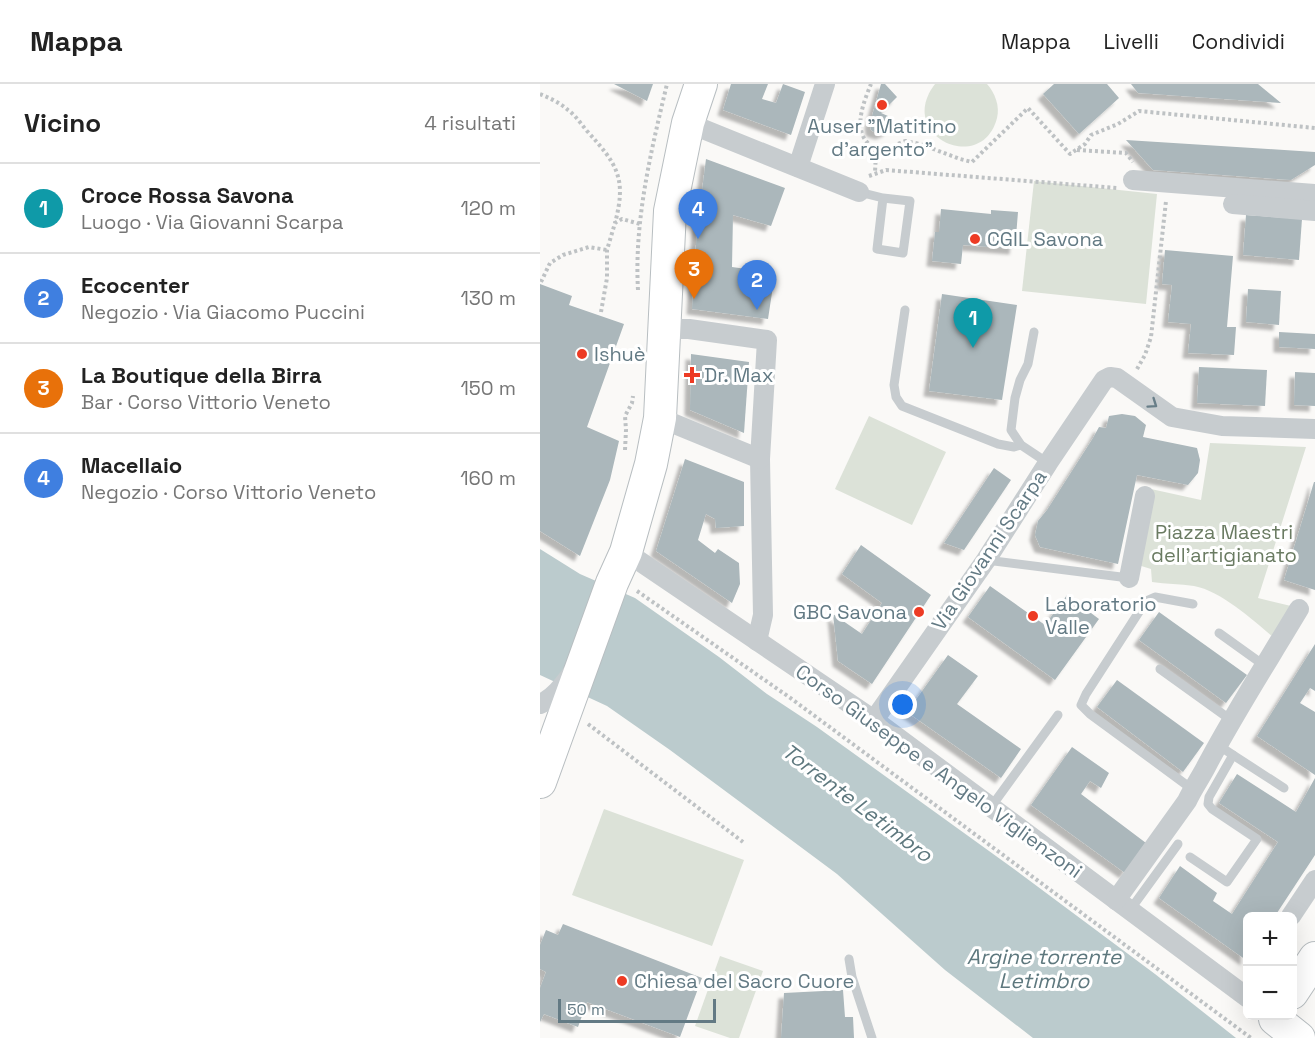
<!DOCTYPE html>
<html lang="it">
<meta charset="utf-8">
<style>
:root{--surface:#fff;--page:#f6f6f6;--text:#222;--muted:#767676;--line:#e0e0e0;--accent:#ed3b24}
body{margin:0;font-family:"Space Grotesk",sans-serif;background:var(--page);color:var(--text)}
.controls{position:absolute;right:18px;bottom:18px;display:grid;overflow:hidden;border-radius:9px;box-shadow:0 6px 24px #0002}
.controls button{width:54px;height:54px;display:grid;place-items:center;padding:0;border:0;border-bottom:2px solid var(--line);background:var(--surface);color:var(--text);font:30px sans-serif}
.scale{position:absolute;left:18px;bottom:15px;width:158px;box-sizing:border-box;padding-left:6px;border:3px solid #637a84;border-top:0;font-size:16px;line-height:21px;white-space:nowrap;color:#637a84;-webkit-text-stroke:4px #fff;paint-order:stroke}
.you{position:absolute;left:363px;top:621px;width:21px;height:21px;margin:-15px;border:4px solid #fff;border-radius:50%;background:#1a73e8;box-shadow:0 0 0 9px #1a73e833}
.badge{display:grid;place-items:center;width:39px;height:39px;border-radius:50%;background:var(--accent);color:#fff;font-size:20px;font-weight:700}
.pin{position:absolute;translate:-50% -50px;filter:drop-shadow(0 2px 3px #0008)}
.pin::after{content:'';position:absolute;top:32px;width:21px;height:18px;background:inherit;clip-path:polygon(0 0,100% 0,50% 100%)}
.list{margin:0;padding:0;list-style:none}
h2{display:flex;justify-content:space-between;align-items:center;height:78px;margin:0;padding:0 24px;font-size:26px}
h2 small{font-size:20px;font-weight:400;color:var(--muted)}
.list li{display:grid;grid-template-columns:39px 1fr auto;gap:18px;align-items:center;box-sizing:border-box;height:90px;padding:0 24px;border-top:2px solid var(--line)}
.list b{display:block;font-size:22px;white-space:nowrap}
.list p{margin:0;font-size:20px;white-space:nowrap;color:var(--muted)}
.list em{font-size:20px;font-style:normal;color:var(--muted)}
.map{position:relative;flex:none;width:775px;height:954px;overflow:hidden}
header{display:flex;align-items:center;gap:36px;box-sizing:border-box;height:84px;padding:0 30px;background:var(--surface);border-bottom:2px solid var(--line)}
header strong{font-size:28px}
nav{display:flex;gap:33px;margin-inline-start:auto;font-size:21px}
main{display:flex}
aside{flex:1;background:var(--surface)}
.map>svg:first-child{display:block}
</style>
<header>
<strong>Mappa</strong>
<nav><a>Mappa</a><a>Livelli</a><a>Condividi</a></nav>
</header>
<main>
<aside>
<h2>Vicino<small>4 risultati</small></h2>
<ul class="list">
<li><span class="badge" style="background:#0f9aa8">1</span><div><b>Croce Rossa Savona</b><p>Luogo · Via Giovanni Scarpa</p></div><em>120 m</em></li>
<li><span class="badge" style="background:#3f7fe0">2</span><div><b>Ecocenter</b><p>Negozio · Via Giacomo Puccini</p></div><em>130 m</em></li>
<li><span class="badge" style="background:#e8710a">3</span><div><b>La Boutique della Birra</b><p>Bar · Corso Vittorio Veneto</p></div><em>150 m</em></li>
<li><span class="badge" style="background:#3f7fe0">4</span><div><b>Macellaio</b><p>Negozio · Corso Vittorio Veneto</p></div><em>160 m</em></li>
</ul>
</aside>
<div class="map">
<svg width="775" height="954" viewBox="0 0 775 954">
<defs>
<filter id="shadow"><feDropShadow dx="-5.5" dy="5.5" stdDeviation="1.5" flood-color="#0004"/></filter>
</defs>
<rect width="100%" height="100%" fill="#faf9f7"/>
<!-- green -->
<g fill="#dce2d8">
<path d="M 395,0 L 447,0 C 455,9 460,22 457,34 C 442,92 355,52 395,0 Z"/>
<polygon points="494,97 617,110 606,220 482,207"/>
<polygon points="329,332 406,368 372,441 295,405"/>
<path d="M 670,359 L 766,363 L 718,514 L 751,522 L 733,553 C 713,536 681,507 654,502 C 640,500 626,500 612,498 L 611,485 L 598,481 L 611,405 L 661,416 Z"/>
<polygon points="64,725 204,776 172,862 32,811"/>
<polygon points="180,872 223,887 199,954 190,954 155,942"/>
</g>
<!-- water -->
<polygon fill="#bbcbcd" points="0,465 40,490 95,514 179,573 227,610 277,643 474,785 615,890 696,954 493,954 405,886 297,790 130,666 67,622 0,591"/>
<!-- building -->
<g fill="#abb7bb" filter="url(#shadow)">
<polygon points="74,0 113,0 107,17"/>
<polygon points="191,0 228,0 222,15 236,19 243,0 265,8 251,51 183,26"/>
<polygon points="341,0 345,0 357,13 341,29 348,32 351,40 348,47 341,50 334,48 331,46 330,39"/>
<polygon points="514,0 567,0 579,14 539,50 503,10"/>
<polygon points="591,0 718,0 741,19 598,9"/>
<polygon points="586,56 775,68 775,81 751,96 613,86"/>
<polygon points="166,75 245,104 231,142 193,131 192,183 235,189 228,235 152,225 157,145"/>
<polygon points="401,125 451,130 451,126 478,128 475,165 423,161 421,180 392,177 395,148 399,148"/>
<polygon points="706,131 762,135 759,176 703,171"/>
<polygon points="625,166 693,172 687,243 696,243 694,271 648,269 651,240 628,238 632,201 622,200"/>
<polygon points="0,200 32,212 29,221 84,240 47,343 79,357 70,396 40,472 0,447"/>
<polygon points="708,205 741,207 739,241 706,238"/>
<polygon points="402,210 477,221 462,316 389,307"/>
<polygon points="739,248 775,250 775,265 739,263"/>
<polygon points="151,270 209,278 204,349 150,326"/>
<polygon points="659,283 727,286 725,322 657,319"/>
<polygon points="755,288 775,289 775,322 754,321"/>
<polygon points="582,330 595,332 606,341 603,353 657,364 660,376 658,389 648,401 597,391 578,480 500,463 495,451 498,437 507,426 553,354 559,343 566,344 569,332"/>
<polygon points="145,375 204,398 204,442 176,444 175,435 166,430 158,456 175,469 178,465 199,479 200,500 192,519 116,467"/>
<polygon points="454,384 471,396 424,466 404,459"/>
<polygon points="774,398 775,398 775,506 744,496"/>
<polygon points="321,461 391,511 332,600 298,577 293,530 322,550 342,519 302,490"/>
<polygon points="450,502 505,541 527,511 559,535 515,596 428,533"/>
<polygon points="619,528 707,591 686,619 599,556"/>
<polygon points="775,560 775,607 770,604 760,619 775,628 775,691 717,652"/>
<polygon points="408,571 438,592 417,620 481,665 461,694 367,628"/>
<polygon points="577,596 664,659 643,688 557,623"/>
<polygon points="532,663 569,689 561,704 550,697 541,710 606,759 585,789 491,721"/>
<polygon points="697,690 756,728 775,694 775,771 735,832 708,832 706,876 619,814 640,782 677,809 673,817 692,830 738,758 679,719"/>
<polygon points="23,840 162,894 140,953 47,918 38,943 4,930 0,938 0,904 6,888 0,885 0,861 6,846 18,851"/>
<polygon points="303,906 305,933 313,933 314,954 241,954 244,909"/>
</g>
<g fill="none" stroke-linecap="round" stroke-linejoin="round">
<defs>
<g id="primary">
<polyline points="0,698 72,499 86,468 111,380 120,334 130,127 148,39 161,0"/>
<polyline points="752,909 775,874"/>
<polyline points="735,935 759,954"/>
</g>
</defs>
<!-- primary casing -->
<use href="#primary" stroke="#b8bec1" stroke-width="34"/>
<!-- path -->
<g stroke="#bec2c4" stroke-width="4" stroke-dasharray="3 3" stroke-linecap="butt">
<path d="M 331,0 C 325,15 315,38 324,54 C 327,59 333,64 336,69 L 335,88"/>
<path d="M 0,10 C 10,14 20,19 28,26 C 36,32 41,40 47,47 C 77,80 87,94 75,139"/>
<polyline points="537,66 586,69 593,78"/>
<polyline points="336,69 365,57 380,60 420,75 432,78 488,24 530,70 545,60 551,51 578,40 599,27 775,44"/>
<polyline points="329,92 346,86 577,104"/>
<polyline points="1,198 10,179 23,171 49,163 67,166"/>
<path d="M 98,206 C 94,137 111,67 127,0"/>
<polyline points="61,228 67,194 67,166 75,139 82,135 100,140"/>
<polyline points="597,285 605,271 611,253 626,117"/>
<polyline points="85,366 86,346 85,332 92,319 93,312"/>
<polyline points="97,507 249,613 711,954"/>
<polyline points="48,640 203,758"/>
</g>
<!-- lane -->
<g stroke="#c7cccf" stroke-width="9">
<polyline points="319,108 343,114 337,165 363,169 370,117 343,114"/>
<polyline points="365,226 354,301 356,313 362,322 458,360 474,363 481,361"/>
<polyline points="494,248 488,280 480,296 475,314 471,346 481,361 508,379"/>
<polyline points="446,476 589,494"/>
<polyline points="679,549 725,582"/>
<polyline points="620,585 691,636"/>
<polyline points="693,671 744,704"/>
<polyline points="652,705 550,630 541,621 546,610 606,517 615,513 653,520"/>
<polyline points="451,723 518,631"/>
<polyline points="650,773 687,798 717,755 672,725 668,720 669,713 693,671 678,661"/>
<polyline points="590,826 638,760"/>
<polyline points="309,875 312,893 332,954"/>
</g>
<!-- street -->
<g stroke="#c7cccf" stroke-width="20">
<polyline points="148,39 319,108"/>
<polyline points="258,83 285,0"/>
<polyline points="593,96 775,110"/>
<polyline points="693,120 775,127"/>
<polyline points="124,245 149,245 227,256 220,375 223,531 217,557"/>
<polyline points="120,334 220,375"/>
<polyline points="86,468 334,636 708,914"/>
<polyline points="589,494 605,412"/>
<path d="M 0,620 C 14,614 24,600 33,588"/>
<polyline points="334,636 446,476 508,379 564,296 570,293 577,294 632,333 682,342 775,345"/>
<path d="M 576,816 L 647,717 C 653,704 661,693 667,681 C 695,628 728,577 759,525"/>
<polyline points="751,832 775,796"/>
</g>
<!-- primary -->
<use href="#primary" stroke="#fff" stroke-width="32"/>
</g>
<!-- one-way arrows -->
<defs><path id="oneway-chevron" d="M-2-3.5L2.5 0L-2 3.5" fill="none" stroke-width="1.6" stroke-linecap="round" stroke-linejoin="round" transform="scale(1.5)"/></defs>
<use stroke="#687e88" href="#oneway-chevron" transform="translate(613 320) rotate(35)"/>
<!-- markers -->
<g fill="#ed3b24" stroke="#fff" stroke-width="2">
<circle cx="342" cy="21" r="6"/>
<circle cx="435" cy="155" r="6"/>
<circle cx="42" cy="270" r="6"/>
<path d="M149 282h6v6h6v6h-6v6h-6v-6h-6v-6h6z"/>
<circle cx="379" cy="528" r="6"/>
<circle cx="493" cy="532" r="6"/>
<circle cx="82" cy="897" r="6"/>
</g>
<g text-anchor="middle" stroke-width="6" stroke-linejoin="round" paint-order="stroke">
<!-- poi labels -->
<g font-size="20" fill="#637a84" stroke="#fff" text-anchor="start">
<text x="342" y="49" text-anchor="middle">Auser "Matitino<tspan x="342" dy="23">d'argento"</tspan></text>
<text x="447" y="162">CGIL Savona</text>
<text x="54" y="277">Ishuè</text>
<text x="164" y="298">Dr. Max</text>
<text x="505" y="527">Laboratorio<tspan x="505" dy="23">Valle</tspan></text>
<text x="367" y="535" text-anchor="end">GBC Savona</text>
<text x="94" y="904">Chiesa del Sacro Cuore</text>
</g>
<!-- park labels -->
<g font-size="20" fill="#6a7b62" stroke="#fff">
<text x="684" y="455">Piazza Maestri<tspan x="684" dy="23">dell'artigianato</tspan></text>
</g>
<!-- street labels -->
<g font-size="20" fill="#637a84" stroke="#fff">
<text transform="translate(449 466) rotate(-56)" y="7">Via Giovanni Scarpa</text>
<text transform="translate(399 687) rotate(36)" y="7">Corso Giuseppe e Angelo Viglienzoni</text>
</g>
<!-- water labels -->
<g font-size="21" font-style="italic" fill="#5e787e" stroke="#fff">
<text transform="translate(317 719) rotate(37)" y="7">Torrente Letimbro</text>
<text x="504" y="880">Argine torrente<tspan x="504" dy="24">Letimbro</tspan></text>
</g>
</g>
</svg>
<div class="controls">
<button>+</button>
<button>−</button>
</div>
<div class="scale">50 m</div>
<div class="you"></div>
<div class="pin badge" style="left:433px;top:264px;background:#0f9aa8">1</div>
<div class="pin badge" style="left:217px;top:226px;background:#3f7fe0">2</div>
<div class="pin badge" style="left:154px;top:215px;background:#e8710a">3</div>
<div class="pin badge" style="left:158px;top:155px;background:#3f7fe0">4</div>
</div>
</main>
